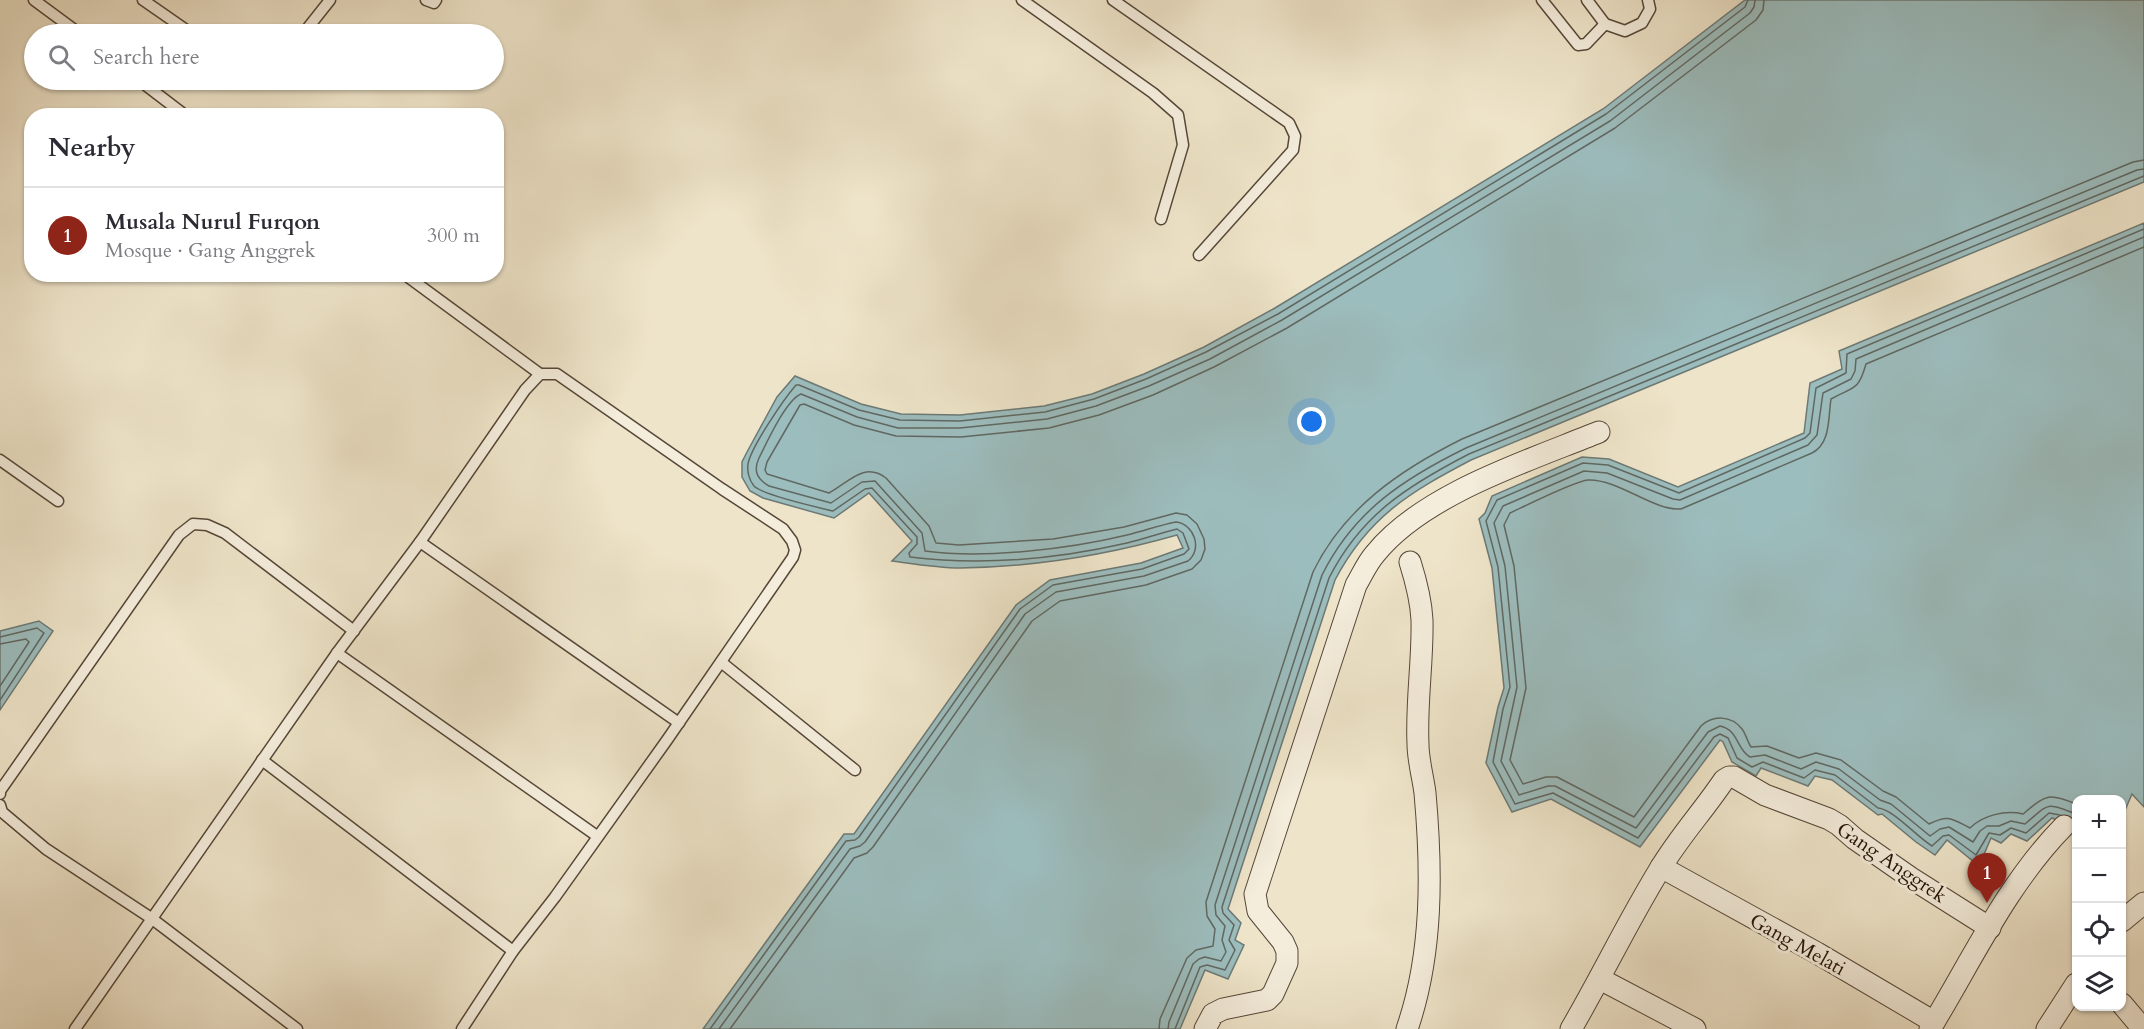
<!DOCTYPE html>
<meta charset="utf-8">
<style>
:root{--surface:#fff;--page:#f2f2f3;--text:#2b2b33;--muted:#7c7c81;--line:#e1e1e2;--accent:#8f2418}
body{margin:0;font-family:Cardo,serif;background:var(--page);color:var(--text)}
.controls{position:absolute;right:18px;bottom:18px;display:grid;overflow:hidden;border-radius:12px;box-shadow:0 2px 4px #0004}
.controls button{width:54px;height:54px;display:grid;place-items:center;padding:0;border:0;border-bottom:2px solid var(--line);background:var(--surface);color:var(--text);font:30px sans-serif}
.you{position:absolute;left:1312px;top:422px;width:21px;height:21px;margin:-15px;border:4px solid #fff;border-radius:50%;background:#1a73e8;box-shadow:0 0 0 9px #1a73e833}
.badge{display:grid;place-items:center;width:39px;height:39px;border-radius:50%;background:var(--accent);color:#fff;font-size:20px;font-weight:700}
.pin{position:absolute;translate:-50% -50px;filter:drop-shadow(0 2px 3px #0008)}
.pin::after{content:'';position:absolute;top:32px;width:21px;height:18px;background:inherit;clip-path:polygon(0 0,100% 0,50% 100%)}
.list{margin:0;padding:0;list-style:none}
h2{display:flex;justify-content:space-between;align-items:center;height:78px;margin:0;padding:0 24px;font-size:26px}
h2 small{font-size:20px;font-weight:400;color:var(--muted)}
.list li{display:grid;grid-template-columns:39px 1fr auto;gap:18px;align-items:center;box-sizing:border-box;height:96px;padding:0 24px;border-top:2px solid var(--line)}
.list b{display:block;font-size:22px;white-space:nowrap}
.list p{margin:0;font-size:20px;white-space:nowrap;color:var(--muted)}
.list em{font-size:20px;font-style:normal;color:var(--muted)}
.icon{flex:none;width:33px;height:33px;fill:none;stroke:currentColor;stroke-width:2;stroke-linecap:round;stroke-linejoin:round}
.map{position:relative;flex:none;width:2144px;height:1029px;overflow:hidden}
.search{position:absolute;background:var(--surface);box-shadow:0 2px 4px #0004;left:24px;top:24px;width:480px;height:66px;display:flex;align-items:center;gap:15px;box-sizing:border-box;padding:0 21px;border-radius:33px;color:var(--muted);font-size:22px}
.panel{position:absolute;background:var(--surface);box-shadow:0 2px 4px #0004;left:24px;top:108px;width:480px;height:174px;border-radius:24px}
.map>svg:first-child{display:block}
</style>
<div class="map">
<svg width="2144" height="1029" viewBox="0 0 2144 1029">
<rect width="100%" height="100%" fill="#eee4c9"/>
<filter id="stains"><feTurbulence type="fractalNoise" baseFrequency=".00333" numOctaves="4"/><feColorMatrix values="0 0 0 0 .2 0 0 0 0 .09 0 0 0 0 .02 0 0 0 .5 -.17"/></filter>
<radialGradient id="worn" r=".72"><stop offset=".6" stop-color="#630" stop-opacity="0"/><stop offset="1" stop-color="#630" stop-opacity=".3"/></radialGradient>
<!-- water -->
<g fill="#9cbdbe" stroke="#6c7975" stroke-width="1.5">
<path d="M 1745,0 L 2144,0 L 2144,182 L 1471,460 C 1410,492 1368,517 1335,580 L 1228,909 L 1241,923 L 1235,940 L 1244,945 L 1228,979 L 1205,970 L 1180,1029 L 703,1029 L 844,834 L 854,834 L 1016,605 L 1050,580 L 1141,563 L 1183,548 L 1177,535 C 1107,555 1034,567 960,568 C 938,568 914,564 892,561 L 912,541 L 869,493 L 834,518 L 763,498 L 750,491 L 742,477 L 742,462 L 747,452 L 777,397 L 795,376 L 861,404 L 901,414 L 960,415 L 1044,406 L 1092,394 L 1144,374 L 1204,347 L 1275,308 L 1603,109 Z"/>
<polygon points="2144,223 2144,807 2132,794 2122,817 2122,800 2076,800 2076,828 2052,818 2027,841 2011,834 2001,843 1991,838 1979,866 1947,840 1935,855 1916,842 1882,814 1878,815 1832,780 1815,776 1808,786 1761,768 1756,776 1732,762 1723,742 1720,740 1640,847 1551,799 1512,812 1486,763 1498,707 1504,688 1492,568 1479,519 1485,513 1492,496 1582,457 1609,459 1678,487 1804,433 1810,383 1842,369 1839,351"/>
<polygon points="39,621 53,631 0,710 0,631"/>
</g>
<g fill="none" stroke-linecap="round" stroke-linejoin="round">
<!-- shore -->
<g stroke="#606862" stroke-width="1.5">
<polyline points="0,637 37,628 44,633 0,700"/>
<polyline points="0,644 26,639 29,642 0,686"/>
<path d="M 2076,804 C 2048,792 2046,795 2023,814 C 2005,810 1983,815 1970,828 C 1952,819 1949,814 1929,824 L 1896,797 L 1883,791 L 1841,760 L 1816,753 L 1799,758 L 1767,746 L 1751,747 C 1747,741 1746,734 1742,729 C 1731,715 1713,715 1701,726 L 1634,817 L 1557,777 L 1546,777 L 1523,784 L 1510,760 L 1526,688 L 1514,566 L 1504,525 L 1510,513 C 1525,506 1575,481 1588,480 C 1619,479 1653,511 1681,509 L 1812,453 C 1831,443 1828,418 1831,399 C 1854,386 1858,392 1866,364 L 2144,247"/>
<path d="M 2076,814 C 2045,801 2049,804 2025,824 L 2011,821 L 1999,826 L 1987,826 L 1980,831 L 1973,842 L 1949,827 L 1940,829 L 1930,836 L 1891,804 L 1880,800 L 1839,769 L 1816,762 L 1801,769 L 1765,755 L 1750,757 C 1736,749 1739,730 1720,726 L 1708,732 L 1636,828 L 1555,786 L 1548,786 L 1519,795 L 1501,761 L 1517,687 L 1505,566 L 1494,523 L 1503,506 L 1584,471 L 1607,473 L 1673,499 L 1680,500 L 1808,445 L 1817,435 L 1823,393 L 1851,379 L 1855,371 L 1856,359 L 2144,237"/>
<path d="M 2060,815 L 2049,813 L 2026,833 L 2011,828 L 2000,835 L 1989,833 L 1976,855 L 1949,835 L 1943,836 L 1932,846 C 1917,837 1893,809 1878,808 L 1835,775 L 1815,770 L 1804,778 L 1763,762 L 1752,767 L 1737,758 L 1728,738 L 1720,734 L 1714,737 L 1638,838 L 1553,793 L 1515,804 L 1493,762 L 1503,709 L 1510,687 L 1498,567 L 1486,521 L 1497,500 L 1583,463 L 1608,465 L 1679,493 L 1805,438 L 1810,433 L 1816,388 L 1846,373 L 1847,354 L 2144,229"/>
<path d="M 710,1029 L 846,841 L 855,840 L 859,837 L 1020,609 L 1053,585 L 1142,569 L 1184,554 L 1189,549 L 1183,533 L 1177,529 C 1160,533 1144,539 1127,543 C 1057,559 982,566 910,557 L 909,553 L 917,544 L 917,537 L 872,488 L 865,489 L 833,511 C 817,507 764,496 754,486 C 749,480 747,471 748,464 C 751,447 784,399 796,385 L 799,385 L 859,410 L 900,420 L 960,421 L 1045,412 L 1094,399 L 1146,379 L 1206,352 L 1278,314 L 1606,114 L 1745,7 L 1748,0"/>
<path d="M 719,1029 L 850,849 L 860,846 L 865,842 L 1025,614 L 1056,592 L 1144,576 L 1188,561 C 1203,549 1194,524 1176,522 C 1160,525 1144,531 1127,535 C 1069,549 985,559 925,551 L 922,533 L 875,481 L 862,482 L 831,503 L 769,486 C 757,479 753,471 759,458 C 767,442 786,400 801,394 L 857,417 L 898,428 L 960,428 L 1047,419 L 1096,406 L 1149,386 L 1210,359 L 1282,320 L 1610,121 L 1750,13 L 1754,7 L 1755,0"/>
<path d="M 730,1029 L 854,858 L 867,853 L 873,847 L 1032,621 L 1060,601 L 1146,585 L 1192,569 L 1201,560 L 1205,549 L 1204,539 L 1197,524 L 1187,515 L 1176,513 L 1124,527 L 1053,539 L 959,545 L 936,543 L 929,526 L 886,478 C 864,461 848,483 829,493 L 767,474 L 765,470 L 767,462 L 800,405 L 804,404 L 854,425 L 896,436 L 961,437 L 1049,428 L 1099,415 L 1153,395 L 1214,367 L 1287,328 L 1615,128 L 1756,20 L 1763,10 L 1764,0"/>
<path d="M 1159,1029 L 1160,1019 L 1187,958 L 1196,950 L 1213,946 L 1215,929 L 1207,916 L 1206,902 L 1313,572 C 1344,508 1400,470 1462,439 L 2133,162 L 2144,160"/>
<path d="M 1168,1029 L 1169,1022 L 1193,964 L 1199,959 L 1205,957 L 1221,961 L 1226,952 L 1222,940 L 1225,926 L 1216,915 L 1215,905 L 1322,575 C 1354,511 1403,479 1466,448 L 2137,170 L 2144,169"/>
<path d="M 1175,1029 L 1200,967 L 1207,965 L 1225,970 L 1235,950 L 1229,940 L 1234,925 L 1223,913 L 1222,907 L 1329,578 C 1361,515 1407,486 1469,454 L 2144,176"/>
</g>
<defs>
<g id="lane">
<polyline points="34,0 80,34"/>
<polyline points="143,0 192,34"/>
<polyline points="426,0 434,3 436,0"/>
<polyline points="1022,0 1153,93 1178,115 1183,145 1161,219"/>
<polyline points="1113,0 1289,123 1295,136 1293,150 1199,255"/>
<polyline points="1542,0 1578,45 1586,44 1605,24"/>
<polyline points="1587,0 1605,24 1625,31 1642,23 1650,9 1648,0"/>
<polyline points="303,34 330,0"/>
<polyline points="139,80 186,116"/>
<polyline points="404,274 540,374"/>
<polyline points="0,460 58,501"/>
<polyline points="420,542 679,723"/>
<polyline points="337,653 597,836"/>
<polyline points="721,662 855,770"/>
<polyline points="262,760 513,951"/>
<polyline points="0,794 0,791 179,535 193,524 207,525 225,533 354,631"/>
<polyline points="0,805 2,812 46,849 151,918 297,1029"/>
<polyline points="75,1029 337,653 420,542 525,390 540,374 557,374 722,489 783,529 792,541 795,550 793,557 667,740 555,897 513,951 462,1029"/>
</g>
<g id="street">
<polyline points="1661,867 1817,953 1934,1022"/>
<polyline points="2122,921 2144,903"/>
<polyline points="1600,979 1695,1029"/>
<polyline points="2122,1004 2143,1029"/>
<path d="M 1205,1029 L 1213,1014 L 1223,1009 L 1267,1000 L 1273,994 L 1287,963 L 1287,951 L 1283,942 L 1258,911 L 1255,894 L 1356,585 C 1362,575 1367,563 1375,554 C 1423,494 1528,461 1599,432"/>
<path d="M 1407,1029 C 1433,954 1432,871 1425,793 C 1423,777 1418,760 1418,744 C 1416,702 1423,661 1422,620 C 1421,600 1416,581 1410,562"/>
<path d="M 1571,1029 C 1602,976 1628,921 1660,869 C 1679,837 1704,810 1724,780 L 1729,777 L 1734,777 L 1765,795 L 1829,819 L 1839,825 L 1855,839 L 1911,878 L 1990,928"/>
<path d="M 1930,1029 C 1972,960 2007,884 2064,826"/>
<polyline points="2047,1029 2076,984"/>
</g>
</defs>
<!-- lane casing -->
<use href="#lane" stroke="#564738" stroke-width="13"/>
<!-- street casing -->
<use href="#street" stroke="#564738" stroke-width="23"/>
<!-- lane -->
<use href="#lane" stroke="#f4eddc" stroke-width="10"/>
<!-- street -->
<use href="#street" stroke="#f4eddc" stroke-width="21"/>
</g>
<g text-anchor="middle" stroke-width="6" stroke-linejoin="round" paint-order="stroke">
<!-- street labels -->
<g font-size="20" fill="#241307" stroke="#f4eddc">
<text transform="translate(1892 862) rotate(34)" y="7">Gang Anggrek</text>
<text transform="translate(1798 944) rotate(29)" y="7">Gang Melati</text>
</g>
</g>
<rect width="100%" height="100%" filter="url(#stains)"/>
<rect width="100%" height="100%" fill="url(#worn)"/>
</svg>
<div class="controls">
<button>+</button>
<button>−</button>
<button><svg class="icon" aria-label="locate" viewBox="0 0 24 24"><circle cx="12" cy="12" r="6"/><path d="M12 2v4M12 18v4M2 12h4M18 12h4"/></svg></button>
<button><svg class="icon" aria-label="layers" viewBox="0 0 24 24"><path d="M12 4l9 5-9 5-9-5zM3 14l9 5 9-5"/></svg></button>
</div>
<div class="you"></div>
<div class="pin badge" style="left:1987px;top:903px">1</div>
<div class="search"><svg class="icon" aria-label="search" viewBox="0 0 24 24"><circle cx="10" cy="10" r="6"/><path d="M15 15l6 6"/></svg>Search here</div>
<section class="panel">
<h2>Nearby<small></small></h2>
<ul class="list">
<li><span class="badge">1</span><div><b>Musala Nurul Furqon</b><p>Mosque · Gang Anggrek</p></div><em>300 m</em></li>
</ul>
</section>
</div>
